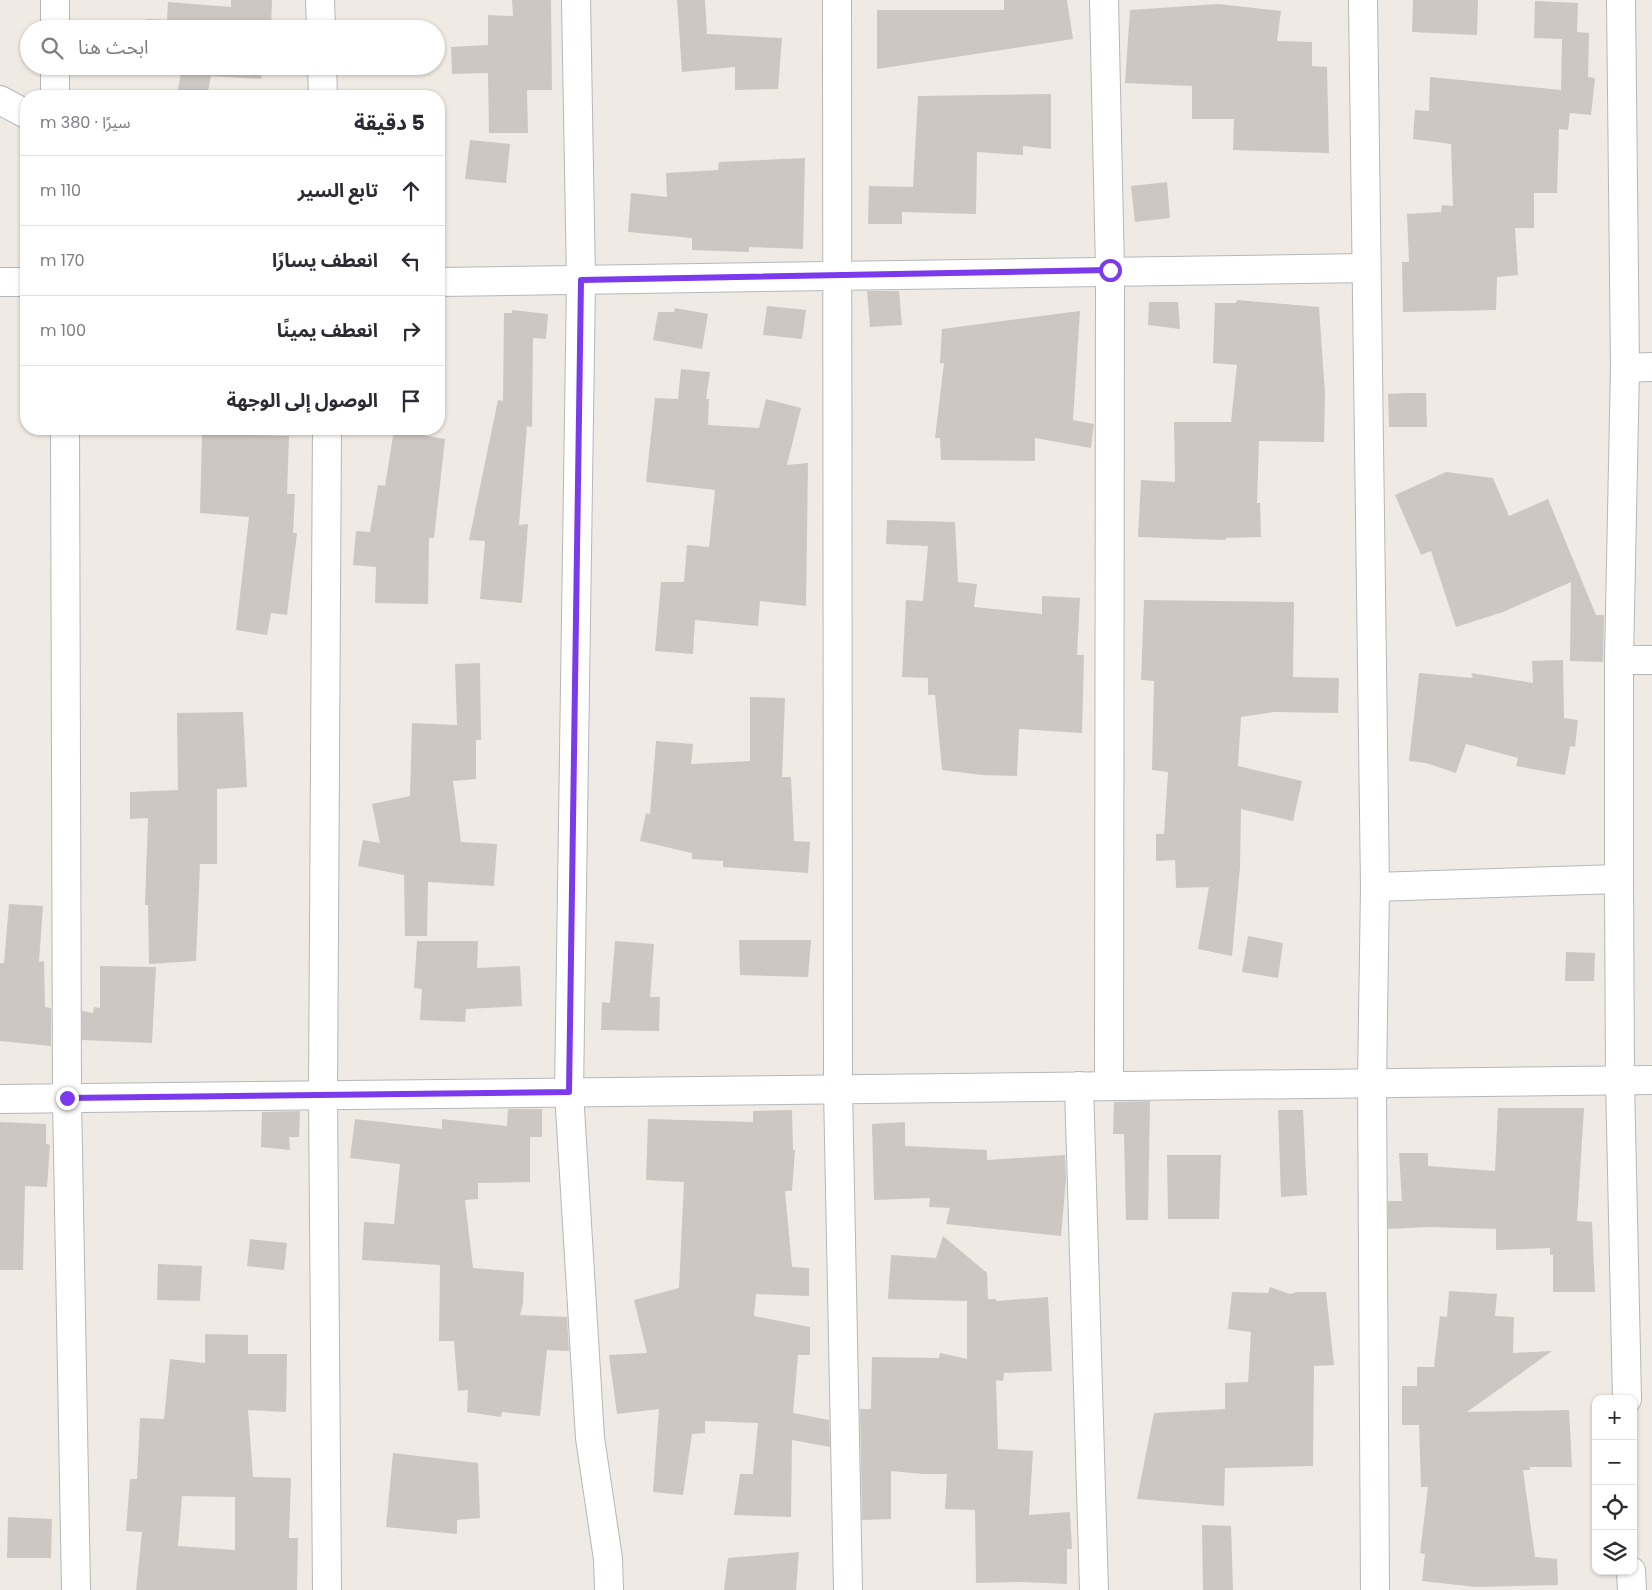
<!DOCTYPE html>
<html lang="ar">
<meta charset="utf-8">
<style>
:root{--surface:#fff;--page:#f7f7f7;--text:#2b2b33;--muted:#7c7c81;--line:#e1e1e2}
body{margin:0;font-family:Poppins,"Noto Sans Arabic",sans-serif;background:var(--page);color:var(--text);direction:rtl}
.controls{position:absolute;right:15px;bottom:15px;display:grid;overflow:hidden;border-radius:10px;box-shadow:0 1px 4px #0004}
.controls button{width:45px;height:45px;display:grid;place-items:center;padding:0;border:0;border-bottom:1px solid var(--line);background:var(--surface);color:var(--text);font:25px sans-serif}
.stop{position:absolute;width:15px;height:15px;margin:-11px;border:4px solid #7c3aed;border-radius:50%;background:#fff}
.stop.end{background:#7c3aed;border-color:#fff;box-shadow:0 1px 5px #0008}
.list{margin:0;padding:0;list-style:none}
h2{display:flex;justify-content:space-between;align-items:center;height:65px;margin:0;padding:0 20px;font-size:21px}
h2 small{font-size:16px;font-weight:400;color:var(--muted)}
.list li{display:grid;grid-template-columns:32px 1fr auto;gap:15px;align-items:center;box-sizing:border-box;height:70px;padding:0 20px;border-top:1px solid var(--line)}
.list b{display:block;font-size:19px;white-space:nowrap}
.list em{font-size:16px;font-style:normal;color:var(--muted)}
.icon{flex:none;width:28px;height:28px;fill:none;stroke:currentColor;stroke-width:2;stroke-linecap:round;stroke-linejoin:round}
.map{position:relative;flex:none;width:1652px;height:1590px;overflow:hidden;direction:ltr}
.search{position:absolute;background:var(--surface);box-shadow:0 1px 4px #0004;left:20px;top:20px;width:425px;height:55px;display:flex;align-items:center;gap:12px;box-sizing:border-box;padding:0 18px;border-radius:28px;color:var(--muted);font-size:19px}
.panel{position:absolute;background:var(--surface);box-shadow:0 1px 4px #0004;left:20px;top:90px;width:425px;height:345px;border-radius:20px;direction:rtl}
.map>svg:first-child{display:block}
</style>
<div class="map">
<svg width="1652" height="1590" viewBox="0 0 1652 1590">
<rect width="100%" height="100%" fill="#efeae3"/>
<!-- building -->
<g fill="#ccc7c3" fill-rule="evenodd">
<polygon points="231,0 272,0 271,29 146,29 147,19 167,20 168,2 231,7"/>
<polygon points="512,0 551,0 552,90 527,90 528,133 489,133 488,73 452,74 451,47 488,45 488,15 513,16"/>
<polygon points="677,0 705,0 707,34 782,38 778,89 735,90 735,67 682,72"/>
<polygon points="1004,0 1067,0 1073,39 877,69 877,10 1004,10"/>
<polygon points="1413,0 1478,0 1477,35 1412,32"/>
<polygon points="1535,1 1578,3 1577,32 1589,33 1588,77 1595,78 1591,115 1570,113 1568,130 1559,129 1557,193 1534,193 1534,228 1515,228 1518,275 1497,277 1496,310 1403,312 1402,262 1409,262 1407,214 1441,212 1442,205 1453,206 1451,144 1413,139 1415,110 1429,111 1430,77 1561,90 1562,39 1534,38"/>
<polygon points="1218,4 1281,11 1277,41 1312,42 1312,66 1327,67 1329,153 1233,150 1234,119 1192,119 1192,86 1125,83 1130,10"/>
<polygon points="143,66 262,66 261,79 211,76 207,96 177,96 181,71 143,72"/>
<polygon points="1051,94 1051,149 1023,146 1023,155 977,152 976,214 902,212 902,224 868,224 869,186 913,187 918,96"/>
<polygon points="470,140 510,144 506,183 465,179"/>
<polygon points="805,158 803,249 749,247 749,252 692,250 692,238 628,232 631,193 667,197 666,173 718,170 719,162"/>
<polygon points="1167,182 1170,218 1135,222 1131,186"/>
<polygon points="867,291 899,291 902,325 870,327"/>
<polygon points="1237,300 1319,307 1325,394 1324,442 1259,441 1257,503 1260,503 1261,537 1226,538 1225,540 1138,537 1141,480 1175,482 1174,422 1231,422 1237,365 1213,363 1215,303 1236,303"/>
<polygon points="1149,302 1178,302 1180,329 1148,325"/>
<polygon points="767,306 806,310 802,339 763,335"/>
<polygon points="675,308 708,314 702,349 653,340 658,312 674,312"/>
<polygon points="512,310 548,314 546,339 533,338 532,427 527,426 519,525 528,524 522,603 480,599 485,541 469,540 498,400 503,401 504,313 512,313"/>
<polygon points="1080,311 1073,420 1094,424 1091,448 1035,438 1035,461 941,460 940,438 935,438 944,363 940,363 942,329"/>
<polygon points="681,369 710,372 706,399 709,399 708,425 759,428 766,399 801,408 787,465 808,463 806,606 760,601 758,626 695,620 693,654 655,651 661,582 684,582 687,545 709,547 715,490 646,482 655,398 678,399"/>
<polygon points="1409,393 1426,393 1427,427 1389,427 1388,394"/>
<polygon points="394,430 445,439 434,538 429,538 428,604 375,603 376,567 353,565 356,531 370,532 378,485 385,486"/>
<polygon points="202,434 289,436 287,494 295,494 293,533 297,533 287,615 271,613 267,635 236,630 249,517 200,513"/>
<polygon points="1446,472 1493,478 1509,516 1548,499 1596,615 1604,615 1603,662 1570,661 1571,582 1503,612 1456,627 1431,551 1421,555 1395,495"/>
<polygon points="887,520 955,522 958,582 977,584 974,607 1042,614 1042,596 1080,598 1077,655 1084,655 1082,733 1019,729 1017,776 982,775 942,770 935,695 928,695 928,678 902,677 906,600 923,601 928,546 886,544"/>
<polygon points="1144,600 1294,602 1293,677 1339,678 1338,713 1273,712 1241,717 1238,766 1302,781 1293,821 1241,809 1240,867 1232,956 1198,949 1209,887 1176,888 1175,860 1156,861 1156,834 1164,834 1168,772 1152,770 1154,681 1141,680"/>
<polygon points="1563,660 1564,718 1578,720 1575,747 1570,746 1565,775 1516,766 1518,758 1466,744 1456,773 1426,763 1409,761 1419,673 1473,678 1471,673 1533,683 1532,661"/>
<polygon points="480,663 481,740 476,740 476,779 453,781 461,842 497,844 494,886 428,882 427,936 405,936 404,875 358,866 363,840 380,843 372,804 410,796 412,723 457,725 455,664"/>
<polygon points="750,697 785,698 782,777 791,777 794,841 810,842 808,873 723,867 723,861 692,859 692,853 640,841 646,813 650,814 656,741 693,744 691,764 750,761"/>
<polygon points="243,712 247,787 217,789 217,864 200,864 196,961 149,964 148,905 145,905 148,818 130,819 130,792 178,790 177,713"/>
<polygon points="9,904 43,906 39,962 44,961 45,1007 51,1008 51,1046 0,1041 0,963 4,963"/>
<polygon points="1248,936 1283,943 1278,978 1242,972"/>
<polygon points="739,940 811,940 808,977 740,975"/>
<polygon points="417,941 478,941 477,968 520,966 522,1006 466,1009 465,1022 420,1020 422,989 414,988"/>
<polygon points="615,941 654,944 650,997 660,997 659,1031 601,1030 602,1002 610,1003"/>
<polygon points="1566,952 1595,953 1594,981 1565,981"/>
<polygon points="100,966 156,967 152,1043 82,1040 82,1011 93,1013 94,1007 100,1008"/>
<polygon points="1150,1101 1148,1220 1126,1220 1124,1134 1113,1134 1114,1102"/>
<polygon points="1498,1108 1584,1108 1577,1221 1592,1222 1595,1292 1553,1292 1553,1255 1550,1255 1550,1248 1496,1250 1496,1229 1429,1227 1388,1229 1388,1201 1402,1201 1399,1153 1428,1153 1428,1166 1495,1171"/>
<polygon points="508,1109 542,1109 542,1137 530,1137 530,1182 478,1183 478,1199 465,1200 473,1268 524,1272 523,1303 520,1315 567,1317 569,1351 547,1350 540,1416 502,1412 501,1417 467,1412 468,1390 458,1391 454,1341 439,1341 440,1265 362,1260 364,1222 394,1224 400,1164 350,1158 355,1119 442,1129 442,1119 507,1126"/>
<polygon points="792,1110 793,1150 795,1150 792,1191 785,1191 792,1267 809,1268 809,1296 756,1294 754,1316 810,1327 810,1355 798,1355 793,1413 829,1420 830,1447 792,1440 791,1517 734,1515 740,1474 753,1474 758,1423 705,1421 705,1433 692,1434 683,1495 653,1492 659,1409 617,1414 609,1355 647,1353 634,1300 679,1288 684,1182 646,1180 648,1119 753,1122 753,1111"/>
<polygon points="1278,1110 1303,1110 1307,1195 1281,1197"/>
<polygon points="300,1111 299,1137 289,1137 290,1150 261,1147 262,1112"/>
<polygon points="0,1122 46,1124 46,1144 50,1145 47,1187 25,1186 23,1270 0,1270"/>
<polygon points="905,1122 905,1146 987,1150 987,1160 1065,1155 1066,1179 1061,1236 946,1224 950,1208 929,1207 930,1198 874,1200 872,1124"/>
<polygon points="1167,1155 1221,1155 1219,1219 1168,1219"/>
<polygon points="943,1236 987,1273 988,1299 996,1299 996,1301 1048,1297 1052,1371 1004,1373 1003,1381 996,1380 998,1449 1033,1451 1029,1515 1070,1512 1072,1549 1067,1549 1067,1584 1023,1582 976,1583 975,1510 945,1509 947,1474 923,1474 891,1471 891,1519 862,1520 860,1409 871,1409 872,1357 939,1358 940,1353 967,1359 967,1301 888,1299 891,1255 936,1258"/>
<polygon points="250,1239 287,1243 284,1270 247,1266"/>
<polygon points="158,1264 202,1266 200,1301 157,1300"/>
<polygon points="1270,1287 1290,1294 1297,1292 1326,1292 1334,1365 1314,1366 1313,1466 1225,1468 1224,1506 1137,1499 1154,1413 1225,1409 1225,1383 1248,1382 1251,1332 1228,1329 1232,1292 1268,1293"/>
<polygon points="1449,1291 1497,1294 1495,1316 1514,1317 1513,1353 1552,1351 1467,1412 1569,1410 1572,1467 1530,1467 1530,1470 1523,1470 1535,1557 1557,1559 1558,1585 1476,1587 1422,1581 1425,1554 1420,1553 1428,1487 1421,1487 1419,1425 1402,1425 1402,1386 1417,1386 1417,1367 1434,1367 1440,1316 1447,1317"/>
<path d="M 205,1334 L 248,1335 L 248,1354 L 287,1354 L 286,1412 L 248,1410 L 253,1477 L 291,1478 L 289,1538 L 298,1538 L 297,1590 L 136,1590 L 142,1532 L 126,1531 L 130,1479 L 137,1479 L 140,1418 L 164,1419 L 170,1359 L 205,1363 ZM 182,1496 L 235,1497 L 235,1550 L 178,1546 Z"/>
<polygon points="393,1453 478,1463 480,1518 457,1520 457,1534 386,1527"/>
<polygon points="8,1517 52,1519 51,1558 7,1558"/>
<polygon points="1202,1525 1231,1526 1233,1590 1203,1590"/>
<polygon points="799,1552 796,1590 724,1590 728,1558"/>
</g>
<g fill="none" stroke-linecap="round" stroke-linejoin="round">
<defs>
<g id="minor">
<polyline points="55,0 55,29"/>
<polyline points="320,0 321,29"/>
<polyline points="576,0 581,280 569,1092 590,1438 608,1559 609,1590"/>
<polyline points="837,0 838,1089 848,1590"/>
<polyline points="1104,0 1110,270 1109,1086"/>
<polyline points="1363,0 1375,887 1372,1083 1375,1590"/>
<polyline points="1621,0 1625,368 1619,660 1619,879 1620,1080 1627,1399"/>
<polyline points="55,66 55,96"/>
<polyline points="322,66 323,96"/>
<polyline points="0,100 26,114"/>
<polyline points="0,282 26,282"/>
<polyline points="439,282 1365,268"/>
<polyline points="1625,368 1652,367"/>
<polyline points="65,429 67,1098 76,1590"/>
<polyline points="327,429 323,1095 327,1590"/>
<polyline points="1619,660 1652,660"/>
<polyline points="1375,887 1619,879"/>
<polyline points="1079,1086 1094,1590"/>
<polyline points="0,1099 1652,1080"/>
<polyline points="1631,1571 1632,1590"/>
</g>
</defs>
<!-- minor casing -->
<use href="#minor" stroke="#b4b8bb" stroke-width="30"/>
<!-- minor -->
<use href="#minor" stroke="#fff" stroke-width="28"/>
</g>
<g fill="none" stroke-linecap="round" stroke-linejoin="round">
<!-- route -->
<polyline stroke="#7c3aed" stroke-width="6" points="67,1098 569,1092 581,280 1110,270"/>
</g>
</svg>
<div class="controls">
<button>+</button>
<button>−</button>
<button><svg class="icon" aria-label="locate" viewBox="0 0 24 24"><circle cx="12" cy="12" r="6"/><path d="M12 2v4M12 18v4M2 12h4M18 12h4"/></svg></button>
<button><svg class="icon" aria-label="layers" viewBox="0 0 24 24"><path d="M12 4l9 5-9 5-9-5zM3 14l9 5 9-5"/></svg></button>
</div>
<div class="stop" style="left:1110px;top:270px"></div>
<div class="stop end" style="left:67px;top:1098px"></div>
<div class="search"><svg class="icon" aria-label="search" viewBox="0 0 24 24"><circle cx="10" cy="10" r="6"/><path d="M15 15l6 6"/></svg>ابحث هنا</div>
<section class="panel">
<h2>5 دقيقة<small>سيرًا · 380 m</small></h2>
<ul class="list">
<li><svg class="icon" aria-label="ahead" viewBox="0 0 24 24"><path d="M12 20V5M6 11l6-6 6 6"/></svg><div><b>تابع السير</b></div><em>110 m</em></li>
<li><svg class="icon" aria-label="left" viewBox="0 0 24 24"><path d="M17 20v-9H6M10 6l-5 5 5 5"/></svg><div><b>انعطف يسارًا</b></div><em>170 m</em></li>
<li><svg class="icon" aria-label="right" viewBox="0 0 24 24"><path d="M7 20v-9h11M14 6l5 5-5 5"/></svg><div><b>انعطف يمينًا</b></div><em>100 m</em></li>
<li><svg class="icon" aria-label="arrive" viewBox="0 0 24 24"><path d="M6 21V4h12l-3 4 3 4H6"/></svg><div><b>الوصول إلى الوجهة</b></div></li>
</ul>
</section>
</div>
